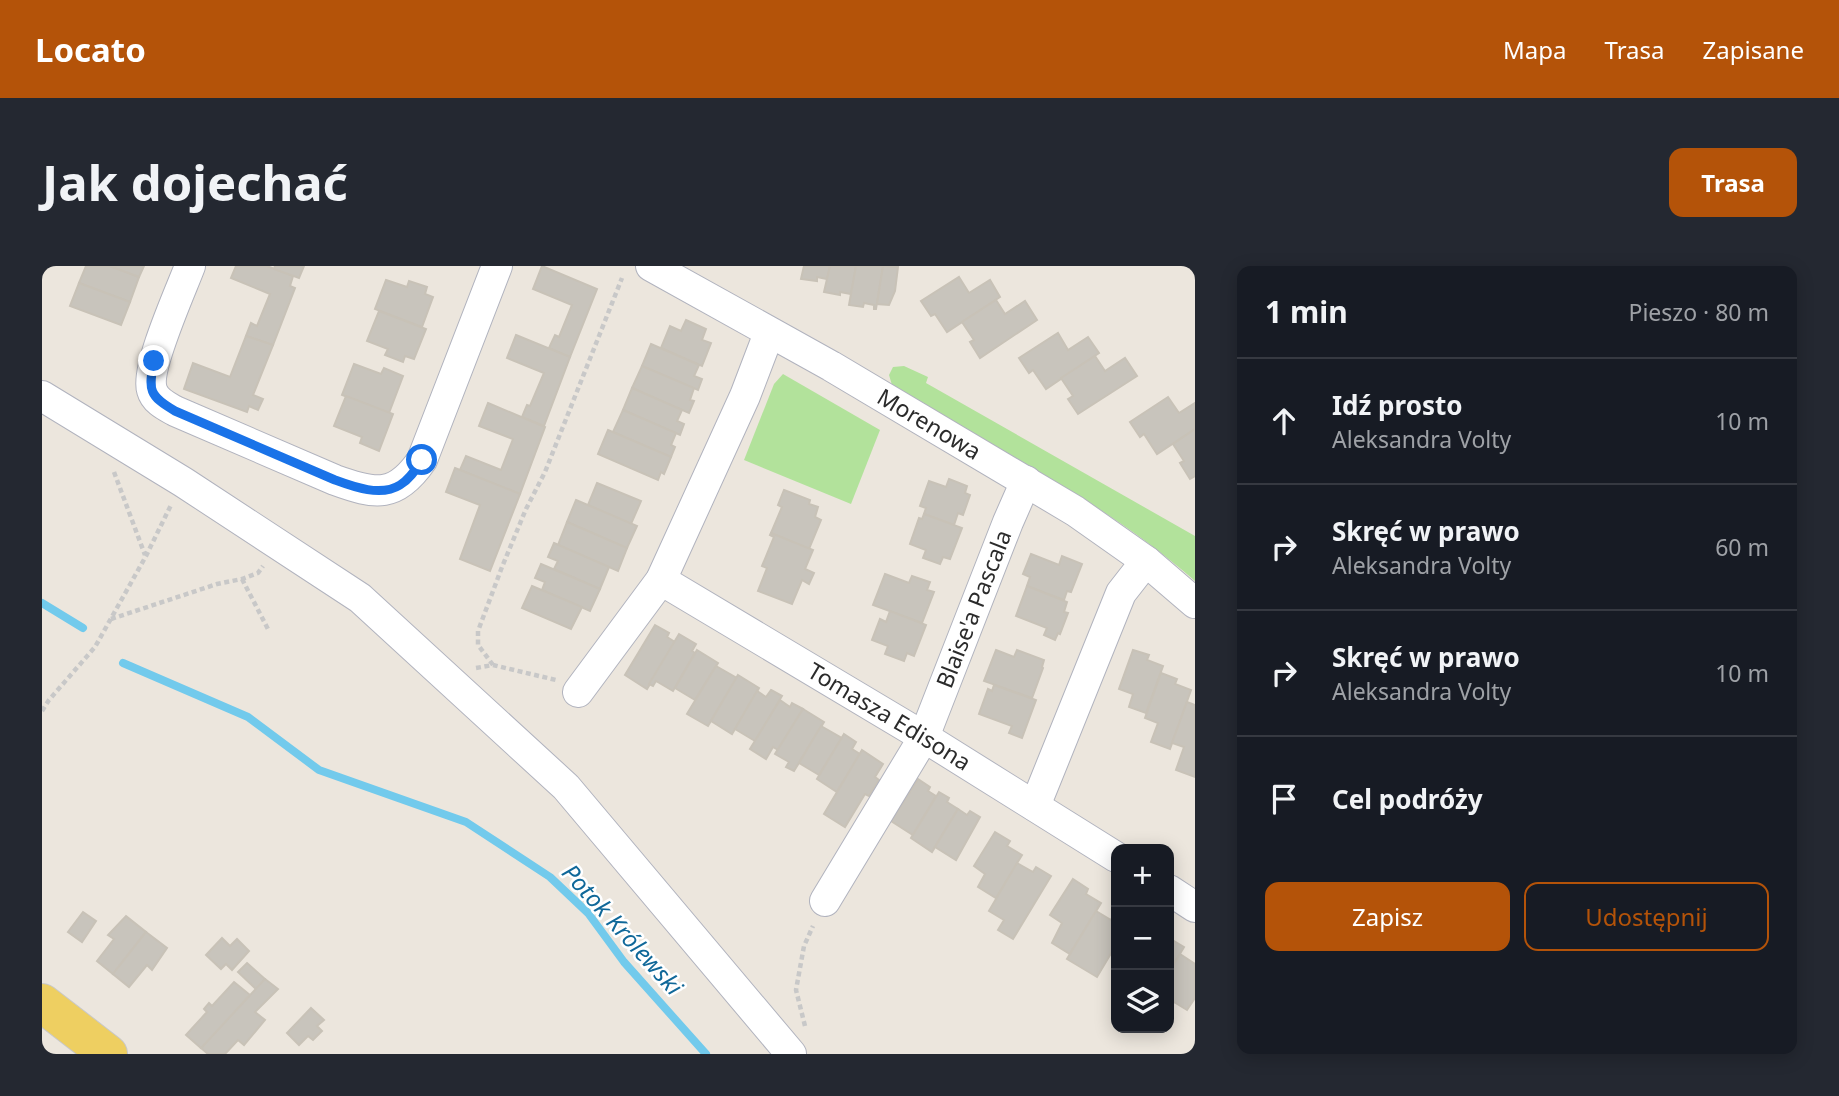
<!DOCTYPE html>
<html lang="pl">
<meta charset="utf-8">
<style>
:root{--surface:#171b24;--page:#242831;--text:#f1f3f6;--muted:#9ea1a6;--line:#363941;--accent:#b45309}
body{margin:0;font-family:"Noto Sans",sans-serif;background:var(--page);color:var(--text)}
.controls{position:absolute;right:21px;bottom:21px;display:grid;overflow:hidden;border-radius:14px;box-shadow:0 4px 18px #0003}
.controls button{width:63px;height:63px;display:grid;place-items:center;padding:0;border:0;border-bottom:2px solid var(--line);background:var(--surface);color:var(--text);font:35px sans-serif}
.stop{position:absolute;width:21px;height:21px;margin:-16px;border:5px solid #1a73e8;border-radius:50%;background:#fff}
.stop.end{background:#1a73e8;border-color:#fff;box-shadow:0 2px 7px #0008}
.list{margin:0;padding:0;list-style:none}
h2{display:flex;justify-content:space-between;align-items:center;height:91px;margin:0;padding:0 28px;font-size:30px}
h2 small{font-size:23px;font-weight:400;color:var(--muted)}
.list li{display:grid;grid-template-columns:46px 1fr auto;gap:21px;align-items:center;box-sizing:border-box;height:126px;padding:0 28px;border-top:2px solid var(--line)}
.list b{display:block;font-size:26px;white-space:nowrap}
.list p{margin:0;font-size:23px;white-space:nowrap;color:var(--muted)}
.list em{font-size:23px;font-style:normal;color:var(--muted)}
.actions{display:flex;gap:14px;padding:21px 28px}
.actions a{flex:1;padding:16px 0;border:2px solid var(--accent);border-radius:14px;text-align:center;font-size:24px;color:var(--accent)}
.actions .main{background:var(--accent);color:#fff}
.icon{flex:none;width:38px;height:38px;fill:none;stroke:currentColor;stroke-width:2;stroke-linecap:round;stroke-linejoin:round}
.map{position:relative;flex:none;width:1153px;height:788px;overflow:hidden;border-radius:14px}
header{display:flex;align-items:center;gap:42px;box-sizing:border-box;height:98px;padding:0 35px;background:var(--accent);color:#fff}
header strong{font-size:33px}
nav{display:flex;gap:38px;margin-inline-start:auto;font-size:24px}
.intro{display:flex;align-items:center;justify-content:space-between;box-sizing:border-box;height:168px;padding:0 42px}
h1{margin:0;font-size:49px}
.button{padding:18px 32px;border-radius:14px;background:var(--accent);color:#fff;font-size:24px;font-weight:700}
main{display:flex;gap:42px;padding:0 42px}
aside{flex:1;background:var(--surface);border-radius:14px;box-shadow:0 4px 18px #0003}
.map>svg:first-child{display:block}
</style>
<header>
<strong>Locato</strong>
<nav><a>Mapa</a><a>Trasa</a><a>Zapisane</a></nav>
</header>
<div class="intro"><h1>Jak dojechać</h1><a class="button">Trasa</a></div>
<main>
<div class="map">
<svg width="1153" height="788" viewBox="0 0 1153 788">
<rect width="100%" height="100%" fill="#ece6dd"/>
<!-- green -->
<g fill="#b2e29b">
<path d="M 862,100 L 886,111 L 884,117 L 1153,270 L 1153,315 C 1063,236 952,182 850,119 L 847,109 L 851,101 Z"/>
<polygon points="741,108 838,164 809,238 702,194 732,118"/>
</g>
<g fill="none" stroke-linecap="round" stroke-linejoin="round">
<!-- stream -->
<g stroke="#72caec" stroke-width="8">
<polyline points="0,337 41,362"/>
<polyline points="81,397 206,451 277,504 424,556 508,611 546,647 582,696 664,788"/>
</g>
</g>
<!-- building -->
<g fill="#c8c4bc" stroke="#c8c2b7" stroke-width="2">
<polygon points="44,0 68,0 97,11 88,36 37,17"/>
<polygon points="68,0 102,0 97,11"/>
<polygon points="194,0 225,0 251,10 248,20 253,22 231,79 204,70 209,57 215,60 228,28 189,12"/>
<polygon points="233,0 262,0 257,12 232,3"/>
<polygon points="500,0 555,23 528,91 507,82 513,69 517,71 530,39 491,23"/>
<polygon points="762,0 788,0 785,13 775,11 775,15 759,13"/>
<polygon points="788,0 814,0 809,28 798,26 798,29 782,26"/>
<polygon points="814,0 841,0 834,43 832,43 832,39 822,37 821,41 807,39"/>
<polygon points="841,0 856,1 853,25 847,39 835,38"/>
<polygon points="917,11 927,27 948,14 958,31 905,66 893,48 889,50 879,35"/>
<polygon points="344,14 365,21 367,15 385,21 383,28 391,31 380,61 333,43"/>
<polygon points="37,17 88,36 79,59 28,40"/>
<polygon points="954,34 963,48 983,35 995,54 938,92 928,76 932,74 920,56"/>
<polygon points="337,45 384,63 372,93 363,90 361,96 343,89 346,83 325,75"/>
<polygon points="644,54 664,63 660,74 669,77 660,100 619,82 628,60 639,65"/>
<polygon points="1016,67 1026,84 1046,71 1057,87 1004,123 991,104 987,107 977,92"/>
<polygon points="474,69 528,91 502,160 480,151 485,139 488,140 502,107 465,92"/>
<polygon points="204,70 231,79 211,129 221,133 216,144 207,140 205,146 142,123 151,97 188,111"/>
<polygon points="609,78 657,99 652,110 660,113 656,124 600,100"/>
<polygon points="1053,90 1063,105 1083,92 1095,110 1036,148 1026,133 1031,130 1019,112"/>
<polygon points="312,98 339,108 342,102 361,110 347,147 300,129"/>
<polygon points="600,100 652,122 648,134 652,135 647,147 590,122"/>
<polygon points="590,122 640,144 635,155 642,158 638,169 581,144"/>
<polygon points="304,130 351,148 337,185 318,177 320,171 292,160"/>
<polygon points="1126,131 1137,147 1153,137 1153,163 1115,188 1102,168 1098,171 1088,156"/>
<polygon points="446,137 503,161 478,228 418,204 424,190 459,204 471,173 437,160"/>
<polygon points="581,144 634,167 629,179 633,181 629,191 571,166"/>
<polygon points="1153,163 1153,210 1148,213 1138,197 1142,195 1131,178"/>
<polygon points="566,164 629,191 622,208 619,206 616,214 556,188"/>
<polygon points="413,202 478,228 448,305 418,293 438,239 404,226"/>
<polygon points="907,213 925,220 923,227 928,229 921,249 916,247 912,259 882,248 884,242 878,240 887,215 904,221"/>
<polygon points="555,217 599,235 589,258 546,239"/>
<polygon points="742,224 768,234 767,238 776,241 773,251 779,254 767,283 729,267 740,241 736,239"/>
<polygon points="534,234 595,260 585,282 525,256"/>
<polygon points="882,248 920,262 908,293 901,291 898,298 881,292 884,284 868,278 877,252 880,253"/>
<polygon points="525,256 585,282 576,305 516,279"/>
<polygon points="729,267 771,284 763,303 772,307 767,318 760,314 750,338 716,325 725,302 720,300 732,271 728,269"/>
<polygon points="512,277 567,301 558,323 512,303 516,295 506,291"/>
<polygon points="989,288 1017,299 1020,290 1040,298 1029,326 1025,325 1022,334 985,320 988,311 981,308"/>
<polygon points="499,298 558,323 548,345 500,324 503,316 493,312"/>
<polygon points="843,308 867,317 870,310 888,316 885,324 892,326 880,357 831,339"/>
<polygon points="490,320 540,341 529,363 480,342"/>
<polygon points="985,320 1025,336 1022,346 1026,347 1018,368 1016,367 1013,374 1002,369 1005,362 974,350"/>
<polygon points="848,345 884,359 872,390 865,387 862,395 843,388 846,380 830,374 838,353 844,356"/>
<polygon points="613,359 627,367 625,371 633,376 605,423 583,409"/>
<polygon points="637,368 654,378 650,385 653,387 631,425 614,415 611,420 607,418"/>
<polygon points="655,384 676,397 653,434 633,422"/>
<polygon points="954,384 972,391 975,384 1002,394 1000,401 1001,402 990,432 942,415"/>
<polygon points="1091,384 1107,389 1105,394 1121,400 1104,447 1087,441 1091,428 1077,423"/>
<polygon points="674,400 695,412 666,460 645,448"/>
<polygon points="1119,407 1135,413 1133,418 1149,424 1128,483 1109,476 1116,457 1103,452"/>
<polygon points="696,409 717,422 690,468 669,455"/>
<polygon points="952,419 994,434 980,472 967,467 970,460 937,448 946,423 950,425"/>
<polygon points="729,424 740,430 713,475 693,463 715,425 724,431"/>
<polygon points="738,434 748,441 750,437 761,443 736,484 731,481 724,493 708,483"/>
<polygon points="1145,436 1153,439 1153,511 1134,504 1142,481 1130,477"/>
<polygon points="761,443 782,456 752,505 744,501 747,496 733,488"/>
<polygon points="779,460 800,472 777,509 757,497"/>
<polygon points="802,468 814,476 810,483 818,488 795,526 775,513"/>
<polygon points="820,484 841,498 833,511 837,514 827,530 823,528 803,561 782,548"/>
<polygon points="876,513 888,521 886,525 894,530 871,569 849,555"/>
<polygon points="897,526 907,532 905,536 916,543 890,586 869,572"/>
<polygon points="916,543 925,549 928,545 938,551 914,594 893,581"/>
<polygon points="953,566 968,575 965,580 980,589 954,632 936,621 943,608 932,600"/>
<polygon points="975,597 991,606 994,601 1009,610 971,673 956,664 962,654 947,645"/>
<polygon points="1031,613 1046,623 1044,628 1059,637 1028,688 1010,677 1020,657 1008,649"/>
<polygon points="1054,645 1069,654 1072,648 1074,649 1074,679 1055,711 1025,693"/>
<polygon points="41,646 54,655 40,676 26,666"/>
<polygon points="84,650 104,666 71,708 55,695 72,673 66,669"/>
<polygon points="104,666 125,682 110,704 105,699 87,721 71,708"/>
<polygon points="180,672 188,680 195,673 207,685 190,704 184,698 179,703 164,689"/>
<polygon points="1127,672 1142,681 1127,706"/>
<polygon points="1138,688 1153,698 1153,732 1145,744 1132,736 1127,744 1127,706"/>
<polygon points="205,697 223,713 214,723 196,706"/>
<polygon points="223,713 236,723 213,746 223,754 202,779 196,774 183,788 166,788 159,782"/>
<polygon points="192,716 208,729 159,782 144,769 165,746 162,743 167,737 170,740"/>
<polygon points="269,742 282,754 275,760 280,765 271,774 266,770 257,779 245,767"/>
</g>
<g fill="none" stroke-linecap="round" stroke-linejoin="round">
<defs>
<g id="minor">
<path d="M 148,0 C 139,24 103,103 110,124 C 113,135 124,140 133,145 L 293,214 C 334,229 354,232 380,194 L 455,0"/>
<path id="s1" d="M 609,0 L 789,100 L 1033,245 L 1104,295 L 1153,337"/>
<polyline points="0,130 141,216 318,332 524,521 749,788"/>
<path id="s2" d="M 619,314 L 882,471 L 1074,591"/>
<polyline points="536,426 619,314 703,130 727,67"/>
<polyline points="993,540 1079,327 1104,295"/>
<polyline points="1127,624 1153,641"/>
<path id="s3" d="M 783,635 L 882,471 L 966,256 L 984,215"/>
</g>
<polyline id="major" points="0,737 66,788"/>
</defs>
<!-- minor casing -->
<use href="#minor" stroke="#b1b3be" stroke-width="32"/>
<!-- major casing -->
<use href="#major" stroke="#c8c8c8" stroke-width="40"/>
<!-- path -->
<g stroke="#c8c8c8" stroke-width="4.5" stroke-dasharray="5 3.5" stroke-linecap="butt">
<polyline points="72,206 103,289"/>
<polyline points="200,313 227,365"/>
<polyline points="69,353 175,318 200,313 216,307 221,300"/>
<polyline points="451,399 436,379 436,365 460,301 484,243 503,206 580,12"/>
<polyline points="434,402 451,399 514,414"/>
<polyline points="0,445 7,434 53,381 104,290 129,239"/>
<polyline points="763,760 754,724 762,680 771,660"/>
</g>
<!-- minor -->
<use href="#minor" stroke="#fff" stroke-width="30"/>
<!-- major -->
<use href="#major" stroke="#eecf61" stroke-width="38"/>
</g>
<g fill="none" stroke-linecap="round" stroke-linejoin="round">
<!-- route -->
<path stroke="#1a73e8" stroke-width="9" d="M 112,95 C 106,124 107,130 133,145 L 293,214 C 312,221 339,231 358,219 C 368,213 374,203 380,194"/>
</g>
<g text-anchor="middle" stroke-width="5" stroke-linejoin="round" paint-order="stroke">
<!-- street labels -->
<g font-size="23" fill="#2b2b2b" stroke="#fff">
<text dy="8" stroke="none"><textPath href="#s1" startOffset="320">Morenowa</textPath></text>
<text dy="8" stroke="none"><textPath href="#s3" startOffset="329">Blaise'a Pascala</textPath></text>
<text dy="8" stroke="none"><textPath href="#s2" startOffset="266">Tomasza Edisona</textPath></text>
</g>
<!-- water labels -->
<g font-size="24" font-style="italic" fill="#106899" stroke="#fff">
<text transform="translate(580 664) rotate(48)" y="8">Potok Królewski</text>
</g>
</g>
</svg>
<div class="controls">
<button>+</button>
<button>−</button>
<button><svg class="icon" aria-label="layers" viewBox="0 0 24 24"><path d="M12 4l9 5-9 5-9-5zM3 14l9 5 9-5"/></svg></button>
</div>
<div class="stop" style="left:380px;top:194px"></div>
<div class="stop end" style="left:112px;top:95px"></div>
</div>
<aside>
<h2>1 min<small>Pieszo · 80 m</small></h2>
<ul class="list">
<li><svg class="icon" aria-label="ahead" viewBox="0 0 24 24"><path d="M12 20V5M6 11l6-6 6 6"/></svg><div><b>Idź prosto</b><p>Aleksandra Volty</p></div><em>10 m</em></li>
<li><svg class="icon" aria-label="right" viewBox="0 0 24 24"><path d="M7 20v-9h11M14 6l5 5-5 5"/></svg><div><b>Skręć w prawo</b><p>Aleksandra Volty</p></div><em>60 m</em></li>
<li><svg class="icon" aria-label="right" viewBox="0 0 24 24"><path d="M7 20v-9h11M14 6l5 5-5 5"/></svg><div><b>Skręć w prawo</b><p>Aleksandra Volty</p></div><em>10 m</em></li>
<li><svg class="icon" aria-label="arrive" viewBox="0 0 24 24"><path d="M6 21V4h12l-3 4 3 4H6"/></svg><div><b>Cel podróży</b></div></li>
</ul>
<div class="actions"><a class="main">Zapisz</a><a>Udostępnij</a></div>
</aside>
</main>
